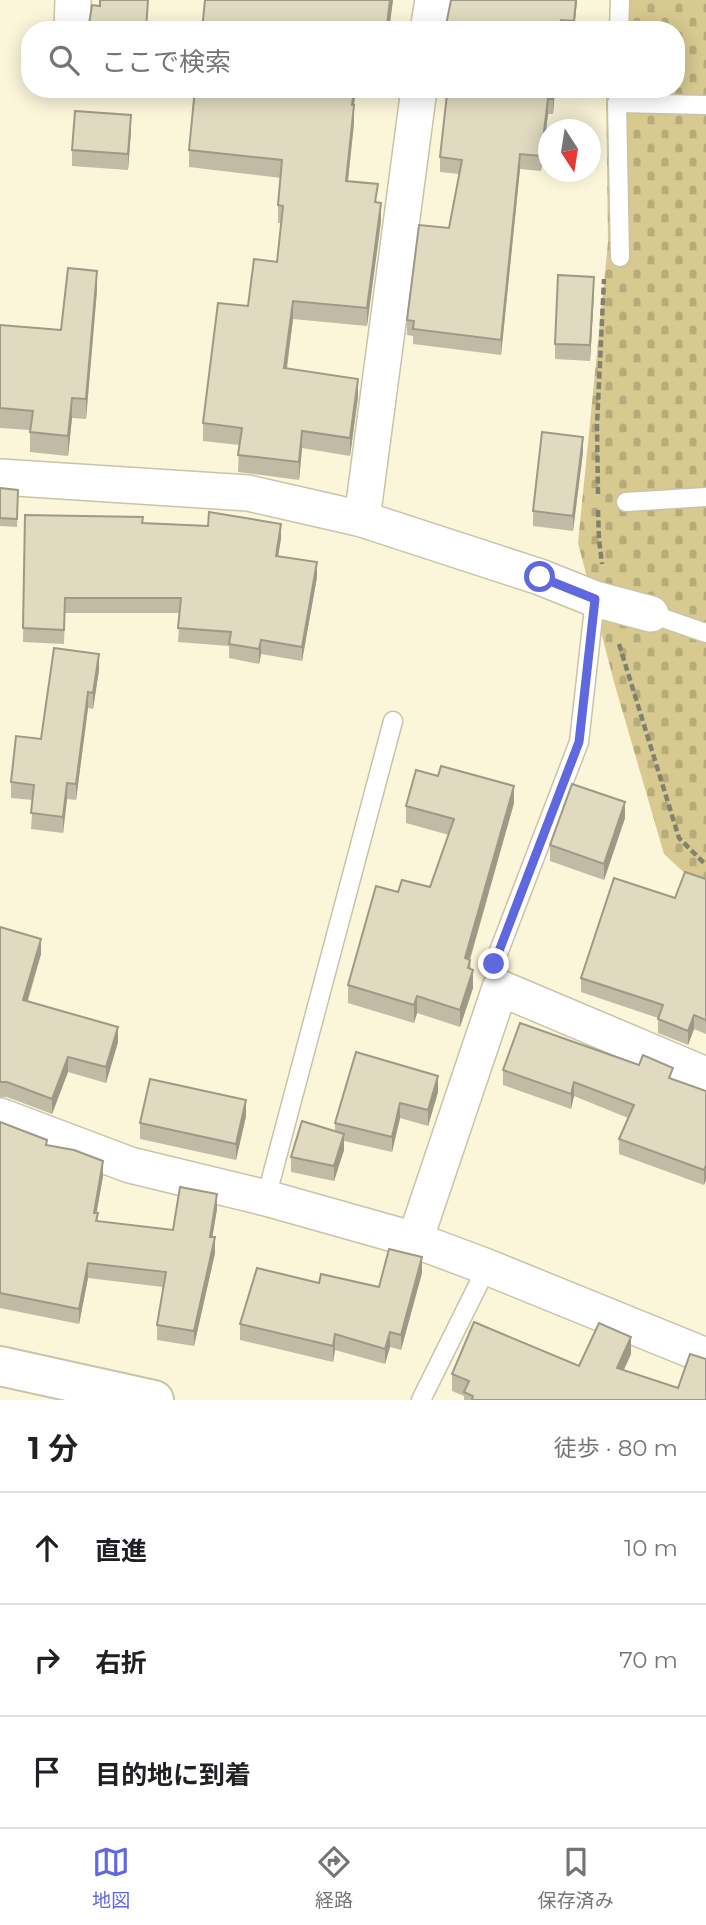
<!DOCTYPE html>
<html lang="ja">
<meta charset="utf-8">
<style>
:root{--surface:#fff;--page:#f2f2f2;--text:#202124;--muted:#757577;--line:#e0e0e0;--accent:#6068e0}
body{margin:0;font-family:Montserrat,"Noto Sans JP",sans-serif;background:var(--page);color:var(--text)}
.compass{position:absolute;left:538px;top:119px;width:63px;height:63px;border-radius:50%;background:var(--surface);box-shadow:0 4px 18px #0003;rotate:168deg}
.stop{position:absolute;width:21px;height:21px;margin:-16px;border:5px solid #6068e0;border-radius:50%;background:#fff}
.stop.end{background:#6068e0;border-color:#fff;box-shadow:0 2px 7px #0008}
.list{margin:0;padding:0;list-style:none}
h2{display:flex;justify-content:space-between;align-items:center;height:91px;margin:0;padding:0 28px;font-size:30px}
h2 small{font-size:23px;font-weight:400;color:var(--muted)}
.list li{display:grid;grid-template-columns:46px 1fr auto;gap:21px;align-items:center;box-sizing:border-box;height:112px;padding:0 28px;border-top:2px solid var(--line)}
.list b{display:block;font-size:26px;white-space:nowrap}
.list em{font-size:23px;font-style:normal;color:var(--muted)}
.icon{flex:none;width:38px;height:38px;fill:none;stroke:currentColor;stroke-width:2;stroke-linecap:round;stroke-linejoin:round}
.map{position:relative;flex:none;width:706px;height:1400px;overflow:hidden}
.search{position:absolute;background:var(--surface);box-shadow:0 4px 18px #0003;left:21px;right:21px;top:21px;height:77px;display:flex;align-items:center;gap:18px;box-sizing:border-box;padding:0 24px;border-radius:28px;color:var(--muted);font-size:26px}
.sheet{height:427px;background:var(--surface)}
nav{display:flex;justify-content:space-around;align-items:center;box-sizing:border-box;height:98px;border-top:2px solid var(--line);background:var(--surface);font-size:19px;color:var(--muted)}
nav a{display:grid;justify-items:center;gap:4px}
nav .on{color:var(--accent)}
.map>svg:first-child{display:block}
</style>
<div class="map">
<svg width="706" height="1400" viewBox="0 0 706 1400">
<defs>
<pattern id="cemetery-stones" width="16" height="16" patternUnits="userSpaceOnUse" patternTransform="scale(1.75)"><rect width="16" height="16" fill="#d7c98f"/><path d="M2 7V4a2 2 0 0 1 4 0v3zM10 15v-3a2 2 0 0 1 4 0v3z" fill="#b7ab7a"/></pattern>
</defs>
<rect width="100%" height="100%" fill="#fbf5da"/>
<!-- cemetery -->
<polygon fill="url(#cemetery-stones)" points="615,0 706,0 706,893 664,854 614,682 578,543 608,242 606,89 676,89 676,30 611,30"/>
<g fill="none" stroke-linecap="round" stroke-linejoin="round">
<defs>
<g id="service">
<polyline points="619,30 620,0"/>
<polyline points="620,257 617,103 706,105"/>
<polyline points="626,502 706,497"/>
<polyline points="651,614 706,633"/>
<polyline points="500,988 494,964 579,742 595,599"/>
<polyline points="266,1198 393,721"/>
<polyline points="421,1400 487,1267"/>
</g>
<g id="minor">
<polyline points="72,30 73,0"/>
<polyline points="428,30 433,0"/>
<polyline points="0,477 248,493 362,519 540,577 595,599 651,614"/>
<polyline points="362,519 419,89"/>
<polyline points="0,1116 130,1165 266,1198 415,1240 487,1267 706,1356"/>
<polyline points="415,1240 500,988 706,1075"/>
</g>
<polyline id="tertiary" points="0,1366 154,1400"/>
</defs>
<!-- service casing -->
<use href="#service" stroke="#c9c3a9" stroke-width="21"/>
<!-- minor casing -->
<use href="#minor" stroke="#c9c3a9" stroke-width="38"/>
<!-- tertiary casing -->
<use href="#tertiary" stroke="#c9c3a9" stroke-width="42"/>
<!-- path -->
<g stroke="#84806f" stroke-width="4.5" stroke-dasharray="7 3.5" stroke-linecap="butt">
<polyline points="598,494 597,425 604,279"/>
<polyline points="598,510 599,539 602,564"/>
<polyline points="619,644 679,838 706,865"/>
</g>
<!-- service -->
<use href="#service" stroke="#fff" stroke-width="18"/>
<!-- minor -->
<use href="#minor" stroke="#fff" stroke-width="35"/>
<!-- tertiary -->
<use href="#tertiary" stroke="#fff" stroke-width="38"/>
</g>
<!-- wall -->
<g fill="#c1bba5">
<polygon points="205,0 393,0 389,30 202,30"/>
<polygon points="577,0 574,30 445,30"/>
<polygon points="555,89 553,114 548,114 541,171 520,169 501,355 413,344 413,336 407,335 407,320 449,228 459,174 440,172 440,157"/>
<polygon points="354,105 354,123 348,181 377,203 381,221 367,326 293,319 287,369 358,397 350,456 302,448 299,480 238,472 239,445 203,441 203,423 277,262 281,223 278,223 278,205 281,178 189,167 189,150"/>
<polygon points="131,131 128,170 72,166 72,150"/>
<polygon points="97,290 86,419 72,418 68,456 30,452 30,430 0,428 0,325 61,330"/>
<polygon points="594,292 590,361 555,359 555,344"/>
<polygon points="583,452 573,531 533,526 533,511"/>
<polygon points="0,488 18,498 17,527 0,526"/>
<polygon points="25,515 143,524 281,538 278,556 317,577 302,661 261,654 259,664 229,658 229,646 178,642 180,613 65,613 64,644 23,642"/>
<polygon points="99,670 93,709 88,708 76,800 67,799 63,833 31,829 33,800 11,798 11,782 41,739"/>
<polygon points="514,803 470,960 473,988 460,1027 417,1013 414,1023 348,1003 348,985 398,892 430,887 449,835 406,823 406,806"/>
<polygon points="625,818 604,880 550,861 550,845"/>
<polygon points="706,879 706,1034 694,1029 688,1045 658,1033 658,1018 581,992 581,978 675,898"/>
<polygon points="0,927 41,954 28,1001 118,1042 106,1083 68,1072 52,1114 7,1097 0,1097"/>
<polygon points="503,1070 673,1079 706,1091 706,1180 704,1185 619,1154 619,1139 628,1118 574,1096 571,1109 503,1085"/>
<polygon points="438,1092 428,1126 400,1118 392,1152 344,1141 344,1150 334,1181 291,1172 291,1157 335,1131 335,1123"/>
<polygon points="246,1116 236,1160 140,1139 140,1123"/>
<polygon points="0,1122 47,1145 103,1176 96,1213 98,1221 173,1230 217,1209 212,1237 215,1253 194,1346 157,1340 157,1325 163,1287 88,1278 79,1324 0,1308"/>
<polygon points="422,1273 401,1350 390,1347 385,1364 335,1350 333,1362 240,1340 240,1324 319,1283 379,1287"/>
<polygon points="631,1354 624,1370 706,1400 464,1400 464,1396 452,1391 452,1374 579,1366"/>
</g>
<!-- shaded-wall -->
<g fill="#9d9986">
<polygon points="390,0 393,0 389,30 387,30"/>
<polygon points="576,0 577,0 574,30 574,21"/>
<polygon points="354,89 356,89 352,122 352,105"/>
<polygon points="554,89 555,89 553,114 553,99"/>
<polygon points="548,99 548,114 541,171 541,156"/>
<polygon points="354,105 354,123 346,198 346,181"/>
<polygon points="131,115 131,131 128,170 128,154"/>
<polygon points="520,154 520,169 501,355 501,340"/>
<polygon points="381,203 381,221 367,326 367,308"/>
<polygon points="97,271 97,290 86,419 86,399"/>
<polygon points="594,277 594,292 590,361 590,345"/>
<polygon points="293,301 293,319 284,386 284,368"/>
<polygon points="358,379 358,397 350,456 350,438"/>
<polygon points="72,398 72,418 68,456 68,436"/>
<polygon points="302,431 302,448 299,480 299,462"/>
<polygon points="583,437 583,452 573,531 573,516"/>
<polygon points="281,524 281,538 276,570 276,556"/>
<polygon points="317,562 317,577 302,661 302,647"/>
<polygon points="261,640 261,654 259,664 259,649"/>
<polygon points="99,654 99,670 93,709 93,693"/>
<polygon points="88,692 88,708 76,800 76,784"/>
<polygon points="67,783 67,799 63,833 63,817"/>
<polygon points="514,786 514,803 465,976 465,958"/>
<polygon points="625,802 625,818 604,880 604,864"/>
<polygon points="41,939 41,954 23,1015 23,1000"/>
<polygon points="473,970 473,988 460,1027 460,1010"/>
<polygon points="417,996 417,1013 414,1023 414,1005"/>
<polygon points="694,1015 694,1029 688,1045 688,1031"/>
<polygon points="118,1027 118,1042 106,1083 106,1067"/>
<polygon points="68,1057 68,1072 52,1114 52,1099"/>
<polygon points="438,1076 438,1092 428,1126 428,1110"/>
<polygon points="574,1082 574,1096 571,1109 571,1094"/>
<polygon points="246,1100 246,1116 236,1160 236,1144"/>
<polygon points="400,1103 400,1118 392,1152 392,1137"/>
<polygon points="344,1134 344,1150 334,1181 334,1166"/>
<polygon points="103,1161 103,1176 94,1228 94,1213"/>
<polygon points="706,1165 706,1180 704,1185 704,1170"/>
<polygon points="217,1194 217,1209 210,1252 210,1237"/>
<polygon points="215,1237 215,1253 194,1346 194,1331"/>
<polygon points="422,1257 422,1273 401,1350 401,1335"/>
<polygon points="88,1263 88,1278 79,1324 79,1309"/>
<polygon points="390,1332 390,1347 385,1364 385,1349"/>
<polygon points="335,1334 335,1350 333,1362 333,1346"/>
<polygon points="631,1337 631,1354 617,1384 617,1368"/>
</g>
<!-- building -->
<g fill="#e0dac0" stroke="#9d9986" stroke-width="2">
<polygon points="100,0 148,0 146,30 84,30 89,24 92,5 100,6"/>
<polygon points="205,0 390,0 387,25 364,22 362,30 202,30"/>
<polygon points="451,0 576,0 574,21 561,20 560,30 445,30"/>
<polygon points="195,89 354,89 352,105 354,105 346,181 378,184 375,202 381,203 367,308 293,301 284,368 358,379 350,438 302,431 299,462 238,455 242,428 203,423 218,303 248,306 254,259 277,262 283,206 278,205 282,160 189,150"/>
<polygon points="457,89 554,89 553,99 548,99 541,156 520,154 501,340 413,329 414,321 407,320 419,225 449,228 462,160 440,157 447,94 457,95"/>
<polygon points="75,111 131,115 128,154 72,150"/>
<polygon points="68,268 97,271 86,399 72,398 68,436 30,432 33,411 0,408 0,325 61,330"/>
<polygon points="558,275 594,277 590,345 555,344"/>
<polygon points="542,432 583,437 573,516 533,511"/>
<polygon points="0,488 18,490 17,519 0,518"/>
<polygon points="209,512 281,524 276,556 317,562 302,647 261,640 259,649 229,644 231,632 178,628 181,598 65,598 64,630 23,628 25,515 143,517 142,523 208,526"/>
<polygon points="54,648 99,654 93,693 88,692 76,784 67,783 63,817 31,813 34,785 11,782 16,736 41,739"/>
<polygon points="441,766 514,786 465,958 470,960 468,968 473,970 460,1010 417,996 414,1005 348,985 376,886 398,892 402,880 430,887 454,819 406,806 416,770 438,776"/>
<polygon points="572,784 625,802 604,864 550,845"/>
<polygon points="685,872 706,879 706,1020 694,1015 688,1031 658,1019 663,1005 581,978 614,878 675,898"/>
<polygon points="0,927 41,939 23,1000 118,1027 106,1067 68,1057 52,1099 7,1082 0,1082"/>
<polygon points="520,1023 639,1065 643,1055 673,1068 669,1078 706,1091 706,1165 704,1170 619,1139 634,1105 574,1082 571,1094 503,1070"/>
<polygon points="356,1052 438,1076 428,1110 400,1103 392,1137 335,1123"/>
<polygon points="150,1079 246,1100 236,1144 140,1123"/>
<polygon points="302,1121 344,1134 334,1166 291,1157"/>
<polygon points="0,1122 47,1140 46,1145 74,1150 103,1161 94,1213 98,1213 96,1221 173,1230 180,1187 217,1194 210,1237 215,1237 194,1331 157,1325 166,1272 88,1263 79,1309 0,1293"/>
<polygon points="389,1249 422,1257 401,1335 390,1332 385,1349 335,1334 333,1346 240,1324 257,1268 319,1283 321,1274 379,1287"/>
<polygon points="474,1322 579,1366 599,1323 631,1337 617,1368 678,1388 690,1354 706,1359 706,1400 472,1400 473,1396 464,1392 469,1381 452,1374"/>
</g>
<g fill="none" stroke-linecap="round" stroke-linejoin="round">
<!-- route -->
<polyline stroke="#6068e0" stroke-width="9" points="494,964 579,742 595,599 540,577"/>
</g>
</svg>
<svg class="compass" viewBox="-18 -18 36 36"><path d="M0-13l5 13h-10z" fill="#e53935"/><path d="M0 13l5-13h-10z" fill="#757577"/></svg>
<div class="stop" style="left:540px;top:577px"></div>
<div class="stop end" style="left:494px;top:964px"></div>
<div class="search"><svg class="icon" aria-label="search" viewBox="0 0 24 24"><circle cx="10" cy="10" r="6"/><path d="M15 15l6 6"/></svg>ここで検索</div>
</div>
<section class="sheet">
<h2>1 分<small>徒歩 · 80 m</small></h2>
<ul class="list">
<li><svg class="icon" aria-label="ahead" viewBox="0 0 24 24"><path d="M12 20V5M6 11l6-6 6 6"/></svg><div><b>直進</b></div><em>10 m</em></li>
<li><svg class="icon" aria-label="right" viewBox="0 0 24 24"><path d="M7 20v-9h11M14 6l5 5-5 5"/></svg><div><b>右折</b></div><em>70 m</em></li>
<li><svg class="icon" aria-label="arrive" viewBox="0 0 24 24"><path d="M6 21V4h12l-3 4 3 4H6"/></svg><div><b>目的地に到着</b></div></li>
</ul>
</section>
<nav>
<a class="on"><svg class="icon" aria-label="map" viewBox="0 0 24 24"><path d="M3 6l6-2 6 2 6-2v14l-6 2-6-2-6 2zM9 4v14M15 6v14"/></svg>地図</a>
<a><svg class="icon" aria-label="directions" viewBox="0 0 24 24"><path d="M12 3l9 9-9 9-9-9zM9 14v-3h6M13 9l2 2-2 2"/></svg>経路</a>
<a><svg class="icon" aria-label="saved" viewBox="0 0 24 24"><path d="M7 4h10v16l-5-4-5 4z"/></svg>保存済み</a>
</nav>
